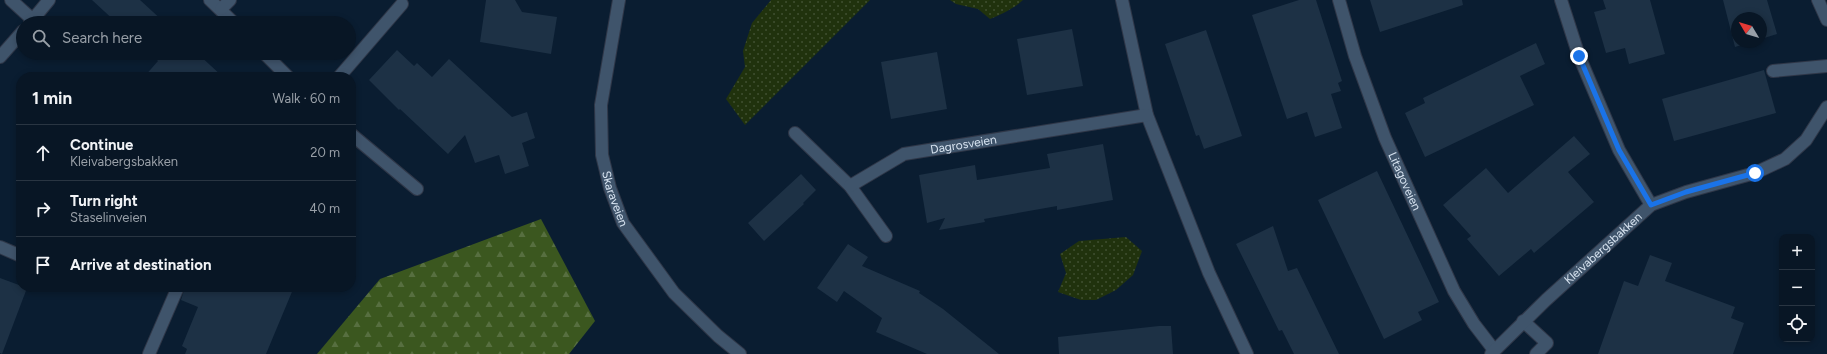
<!DOCTYPE html>
<meta charset="utf-8">
<style>
:root{--surface:#081625;--page:#111f2d;--text:#f1f3f6;--muted:#989fa7;--line:#293542}
body{margin:0;font-family:Figtree,sans-serif;background:var(--page);color:var(--text)}
.controls{position:absolute;right:12px;bottom:12px;display:grid;overflow:hidden;border-radius:8px;box-shadow:0 2px 6px #0003}
.controls button{width:36px;height:36px;display:grid;place-items:center;padding:0;border:0;border-bottom:1px solid var(--line);background:var(--surface);color:var(--text);font:20px sans-serif}
.compass{position:absolute;left:1731px;top:12px;width:36px;height:36px;border-radius:50%;background:var(--surface);box-shadow:0 2px 6px #0003;rotate:308deg}
.stop{position:absolute;width:12px;height:12px;margin:-9px;border:3px solid #1a73e8;border-radius:50%;background:#fff}
.stop.end{background:#1a73e8;border-color:#fff;box-shadow:0 1px 4px #0008}
.list{margin:0;padding:0;list-style:none}
h2{display:flex;justify-content:space-between;align-items:center;height:52px;margin:0;padding:0 16px;font-size:17px}
h2 small{font-size:13px;font-weight:400;color:var(--muted)}
.list li{display:grid;grid-template-columns:26px 1fr auto;gap:12px;align-items:center;box-sizing:border-box;height:56px;padding:0 16px;border-top:1px solid var(--line)}
.list b{display:block;font-size:15px;white-space:nowrap}
.list p{margin:0;font-size:13px;white-space:nowrap;color:var(--muted)}
.list em{font-size:13px;font-style:normal;color:var(--muted)}
.icon{flex:none;width:22px;height:22px;fill:none;stroke:currentColor;stroke-width:2;stroke-linecap:round;stroke-linejoin:round}
.map{position:relative;flex:none;width:1827px;height:354px;overflow:hidden}
.search{position:absolute;background:var(--surface);box-shadow:0 2px 6px #0003;left:16px;top:16px;width:340px;height:44px;display:flex;align-items:center;gap:10px;box-sizing:border-box;padding:0 14px;border-radius:22px;color:var(--muted);font-size:15px}
.panel{position:absolute;background:var(--surface);box-shadow:0 2px 6px #0003;left:16px;top:72px;width:340px;height:220px;border-radius:16px}
.map>svg:first-child{display:block}
</style>
<div class="map">
<svg width="1827" height="354" viewBox="0 0 1827 354">
<defs>
<pattern id="forest-firs" width="22" height="20" patternUnits="userSpaceOnUse"><rect width="22" height="20" fill="#3b571f"/><path d="M5 1l3.5 6h-7zM16 11l3.5 6h-7z" fill="#576f40"/></pattern>
<pattern id="park-dots" width="8" height="8" patternUnits="userSpaceOnUse"><rect width="8" height="8" fill="#20320d"/><path d="M2 2h.1M6 6h.1" fill="none" stroke="#405031" stroke-width="1.8" stroke-linecap="round"/></pattern>
</defs>
<rect width="100%" height="100%" fill="#0a1d31"/>
<!-- forest -->
<polygon fill="url(#forest-firs)" points="541,219 595,321 569,354 317,354 380,279"/>
<!-- park -->
<g fill="url(#park-dots)">
<polygon points="771,0 870,0 745,125 726,99 745,67 743,51 752,23"/>
<path d="M 950,0 L 1023,0 C 1016,7 1000,15 990,19 L 978,9 L 956,4 Z"/>
<polygon points="1126,237 1142,251 1133,275 1116,290 1096,300 1081,300 1058,292 1066,273 1060,254 1079,241"/>
</g>
<!-- building -->
<g fill="#1d3145">
<polygon points="92,0 140,0 165,23 117,23"/>
<polygon points="486,0 515,0 522,12 557,17 551,54 480,42"/>
<polygon points="1299,0 1316,0 1342,81 1338,83 1341,91 1331,94 1342,128 1315,137 1307,112 1287,119 1252,15"/>
<polygon points="1370,0 1462,0 1463,5 1380,32"/>
<polygon points="1603,0 1650,0 1665,54 1629,64 1625,48 1606,53 1594,12 1606,9"/>
<polygon points="1723,0 1767,0 1777,34 1761,39 1761,18 1737,18 1737,42 1751,42 1735,47"/>
<polygon points="1072,29 1083,86 1027,95 1017,39"/>
<polygon points="1206,30 1242,136 1204,149 1199,135 1196,136 1165,44"/>
<polygon points="1536,43 1545,64 1520,76 1534,105 1425,157 1405,113 1425,103 1423,98"/>
<polygon points="397,50 414,66 417,63 432,77 449,59 512,117 527,112 535,138 522,143 529,166 505,174 499,155 475,163 465,135 448,154 400,109 399,110 369,80"/>
<polygon points="937,52 947,109 891,119 881,62"/>
<polygon points="150,53 197,53 223,77 144,77 158,61"/>
<polygon points="1764,70 1776,113 1674,141 1662,99"/>
<polygon points="1574,136 1590,154 1568,172 1594,202 1534,253 1531,249 1499,276 1467,239 1471,236 1443,205 1486,168 1508,193"/>
<polygon points="1103,144 1113,200 1057,210 1057,206 984,219 985,222 939,230 945,218 927,223 919,175 975,165 977,180 1050,168 1047,154"/>
<polygon points="1377,171 1439,302 1418,312 1422,320 1384,339 1318,200"/>
<polygon points="801,174 816,190 803,203 804,204 764,241 748,223"/>
<polygon points="1273,226 1288,271 1297,268 1339,354 1294,354 1282,330 1279,331 1236,244"/>
<polygon points="848,244 868,257 862,266 920,291 919,293 943,309 999,354 927,354 876,332 882,318 844,291 837,302 817,288"/>
<polygon points="1650,255 1672,263 1665,281 1735,307 1731,318 1744,323 1733,354 1598,354 1624,281 1638,286"/>
<polygon points="0,278 27,288 2,354 0,353"/>
<polygon points="185,287 294,287 266,354 185,354 187,349 182,346 198,307 181,300"/>
<polygon points="1159,326 1171,326 1173,354 1059,354 1058,337"/>
</g>
<g fill="none" stroke-linecap="round" stroke-linejoin="round">
<defs>
<g id="minor">
<polyline points="11,0 33,20"/>
<polyline points="210,0 234,23"/>
<path id="s1" d="M 619,0 L 601,105 L 602,155 L 610,188 L 623,223 L 674,293 L 718,336 L 740,354"/>
<polyline points="1122,0 1147,115 1209,273 1247,354"/>
<path id="s2" d="M 1339,0 L 1355,56 L 1385,138 L 1454,291 L 1474,324 L 1494,350"/>
<polyline points="1561,0 1579,56 1619,150 1651,205"/>
<polyline points="1818,0 1827,20"/>
<polyline points="221,9 230,0"/>
<polyline points="30,23 49,0"/>
<polyline points="264,53 288,77"/>
<polyline points="0,57 23,31"/>
<polyline points="1773,71 1827,66"/>
<polyline points="339,77 402,4"/>
<polyline points="795,133 850,186 886,236"/>
<polyline points="351,134 417,189"/>
<path id="s3" d="M 850,186 L 904,154 L 1147,115"/>
<polyline points="0,247 21,256"/>
<polyline points="1523,321 1547,343 1536,354"/>
<polyline points="149,354 178,287"/>
<path id="s4" d="M 1491,354 L 1546,300 L 1651,205 L 1686,192 L 1755,173 L 1785,159 L 1806,140 L 1827,107"/>
</g>
</defs>
<!-- minor casing -->
<use href="#minor" stroke="#2f3748" stroke-width="14"/>
<!-- minor -->
<use href="#minor" stroke="#3f546b" stroke-width="12"/>
</g>
<g fill="none" stroke-linecap="round" stroke-linejoin="round">
<!-- route -->
<polyline stroke="#1a73e8" stroke-width="5" points="1579,56 1619,150 1651,205 1686,192 1755,173"/>
</g>
<g text-anchor="middle" stroke-width="3" stroke-linejoin="round" paint-order="stroke">
<!-- street labels -->
<g font-size="12" fill="#d7e3f0" stroke="#0a1d31">
<text dy="4" stroke="none"><textPath href="#s3" startOffset="123">Dagrosveien</textPath></text>
<text dy="4" stroke="none"><textPath href="#s2" startOffset="193">Litagoveien</textPath></text>
<text dy="4" stroke="none"><textPath href="#s1" startOffset="202">Skaraveien</textPath></text>
<text dy="4" stroke="none"><textPath href="#s4" startOffset="154">Kleivabergsbakken</textPath></text>
</g>
</g>
</svg>
<div class="controls">
<button>+</button>
<button>−</button>
<button><svg class="icon" aria-label="locate" viewBox="0 0 24 24"><circle cx="12" cy="12" r="6"/><path d="M12 2v4M12 18v4M2 12h4M18 12h4"/></svg></button>
</div>
<svg class="compass" viewBox="-18 -18 36 36"><path d="M0-13l5 13h-10z" fill="#e53935"/><path d="M0 13l5-13h-10z" fill="#989fa7"/></svg>
<div class="stop" style="left:1755px;top:173px"></div>
<div class="stop end" style="left:1579px;top:56px"></div>
<div class="search"><svg class="icon" aria-label="search" viewBox="0 0 24 24"><circle cx="10" cy="10" r="6"/><path d="M15 15l6 6"/></svg>Search here</div>
<section class="panel">
<h2>1 min<small>Walk · 60 m</small></h2>
<ul class="list">
<li><svg class="icon" aria-label="ahead" viewBox="0 0 24 24"><path d="M12 20V5M6 11l6-6 6 6"/></svg><div><b>Continue</b><p>Kleivabergsbakken</p></div><em>20 m</em></li>
<li><svg class="icon" aria-label="right" viewBox="0 0 24 24"><path d="M7 20v-9h11M14 6l5 5-5 5"/></svg><div><b>Turn right</b><p>Staselinveien</p></div><em>40 m</em></li>
<li><svg class="icon" aria-label="arrive" viewBox="0 0 24 24"><path d="M6 21V4h12l-3 4 3 4H6"/></svg><div><b>Arrive at destination</b></div></li>
</ul>
</section>
</div>
